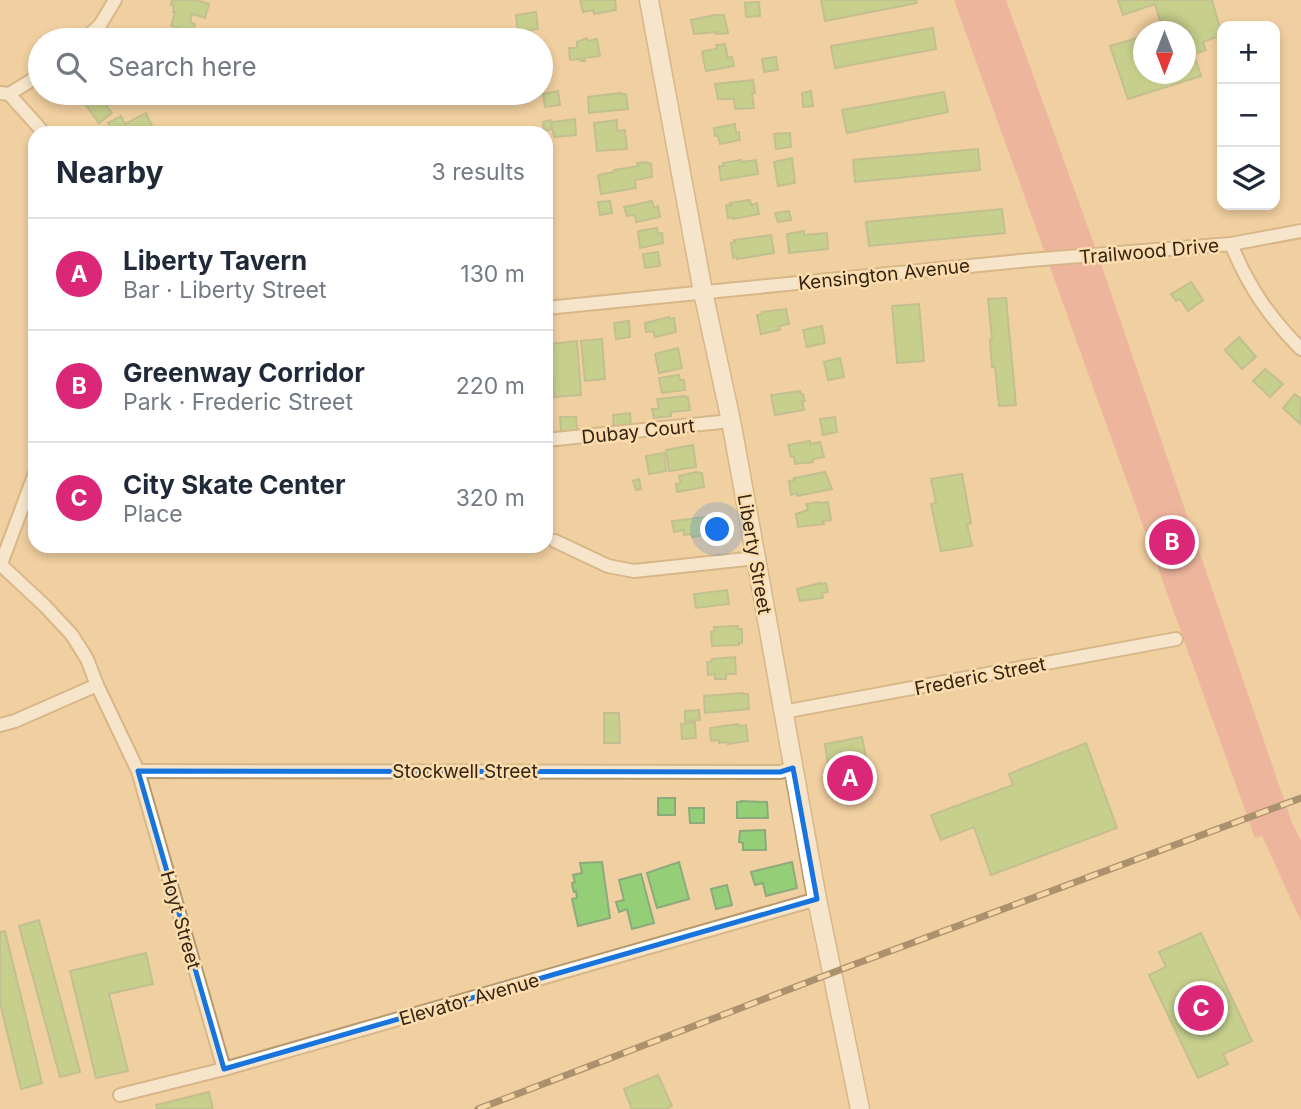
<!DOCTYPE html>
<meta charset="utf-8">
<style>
:root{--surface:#fff;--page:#f2f2f3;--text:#1f2937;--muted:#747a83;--line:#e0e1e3;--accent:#db2777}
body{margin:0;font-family:Inter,sans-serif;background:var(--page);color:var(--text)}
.controls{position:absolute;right:21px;top:21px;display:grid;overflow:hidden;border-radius:14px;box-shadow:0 4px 10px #0003}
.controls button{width:63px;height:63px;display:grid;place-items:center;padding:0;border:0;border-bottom:2px solid var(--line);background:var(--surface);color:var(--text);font:35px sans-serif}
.compass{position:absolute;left:1133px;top:21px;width:63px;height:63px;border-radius:50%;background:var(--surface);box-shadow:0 4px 10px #0003;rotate:180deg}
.you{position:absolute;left:718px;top:530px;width:24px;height:24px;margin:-18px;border:5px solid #fff;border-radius:50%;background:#1a73e8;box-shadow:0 0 0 10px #1a73e833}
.badge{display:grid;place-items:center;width:46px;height:46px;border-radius:50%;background:var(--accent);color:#fff;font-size:23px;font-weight:700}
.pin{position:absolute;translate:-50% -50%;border:4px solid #fff;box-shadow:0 2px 7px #0006}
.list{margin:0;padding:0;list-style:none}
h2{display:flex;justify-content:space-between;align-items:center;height:91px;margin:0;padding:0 28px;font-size:30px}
h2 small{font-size:23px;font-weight:400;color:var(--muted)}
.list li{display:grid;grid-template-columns:46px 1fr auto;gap:21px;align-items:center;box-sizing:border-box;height:112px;padding:0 28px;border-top:2px solid var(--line)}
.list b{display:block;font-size:26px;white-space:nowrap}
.list p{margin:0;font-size:23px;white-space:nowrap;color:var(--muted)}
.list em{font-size:23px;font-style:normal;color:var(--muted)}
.icon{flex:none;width:38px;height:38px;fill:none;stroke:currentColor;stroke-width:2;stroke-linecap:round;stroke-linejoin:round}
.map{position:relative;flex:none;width:1301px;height:1109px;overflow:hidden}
.search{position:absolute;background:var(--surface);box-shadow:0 4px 10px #0003;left:28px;top:28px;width:525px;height:77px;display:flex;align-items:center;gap:18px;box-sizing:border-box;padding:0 24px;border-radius:38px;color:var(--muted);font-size:26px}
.panel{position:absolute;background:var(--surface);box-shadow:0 4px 10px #0003;left:28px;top:126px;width:525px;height:427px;border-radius:21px}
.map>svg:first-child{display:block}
</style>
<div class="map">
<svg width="1301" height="1109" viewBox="0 0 1301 1109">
<rect width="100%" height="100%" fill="#f0cfa1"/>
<!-- green -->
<polygon fill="#ea959a" points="954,0 1006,0 1098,255 1292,823 1301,841 1301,921 1262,836 1255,838"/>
<!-- building -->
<g fill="#94ce77" stroke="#8caa7e" stroke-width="2">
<polygon points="172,0 196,0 209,4 205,18 192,14 190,22 195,24 194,32 171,26 175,12 173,12 174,6 171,5"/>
<polygon points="580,0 615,0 616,10 594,14 593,10 583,12"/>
<polygon points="821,0 916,0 917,3 825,21"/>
<polygon points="1118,0 1212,0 1222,35 1203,42 1206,50 1194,54 1201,76 1128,99 1110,46 1144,36 1144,74 1186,74 1186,32 1158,32 1163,30 1155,4 1123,15"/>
<polygon points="759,2 760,16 746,17 745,3"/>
<polygon points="536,12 538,29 518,32 516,15"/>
<polygon points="715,15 724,15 728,33 716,34 716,32 694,34 691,20"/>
<polygon points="933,28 936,49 835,68 831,46"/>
<polygon points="159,33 167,40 147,40 150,36 153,39"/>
<polygon points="587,38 588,41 597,39 600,56 584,58 585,61 581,61 581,59 570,60 569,48 577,48 577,42"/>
<polygon points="725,44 728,58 732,57 734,66 706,71 702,53 703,53 703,51 717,49 716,45"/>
<polygon points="776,57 778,70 764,72 762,59"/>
<polygon points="753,80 755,93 752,93 754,108 735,109 734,99 718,99 715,84"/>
<polygon points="558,91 560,105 545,107 543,94"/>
<polygon points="811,91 813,106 803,107 802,93"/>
<polygon points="944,92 948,112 847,133 842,110"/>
<polygon points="81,93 97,93 112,113 99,123 80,97 82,95"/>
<polygon points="621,93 621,94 626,94 628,109 589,113 588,97"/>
<polygon points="146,113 155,132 153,133 114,133 108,123 121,116 125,124"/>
<polygon points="575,119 576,135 554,137 551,122"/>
<polygon points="551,120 552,129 544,131 543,122"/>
<polygon points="617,120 617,131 625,130 627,149 597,151 594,123"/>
<polygon points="735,124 736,133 739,132 740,140 720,144 718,136 715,136 714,128"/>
<polygon points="790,133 791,147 776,149 774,134"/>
<polygon points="978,149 980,170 855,182 853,160"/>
<polygon points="792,158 795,183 778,186 774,162"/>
<polygon points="741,160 741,162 756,160 758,174 721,180 719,166 724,166 723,163"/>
<polygon points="646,162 651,164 652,177 635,180 636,188 601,194 598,175 614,172 614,170 638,166 637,163"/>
<polygon points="750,200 751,205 757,203 759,214 733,219 733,217 728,218 726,205 731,205 730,203"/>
<polygon points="610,201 612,213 600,215 598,202"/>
<polygon points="652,201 654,208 658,206 660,217 636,222 635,215 627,216 624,207"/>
<polygon points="1002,209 1005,233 869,246 866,222"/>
<polygon points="789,211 791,220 778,222 775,213"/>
<polygon points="657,228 658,234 662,233 663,243 640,248 638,231"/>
<polygon points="804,231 804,235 827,233 828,249 789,253 787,234"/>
<polygon points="771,235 774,253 737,259 737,257 733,258 731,243 735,242 734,240"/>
<polygon points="658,252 660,266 645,268 643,254"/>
<polygon points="1191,282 1203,300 1188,311 1180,299 1176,301 1171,294"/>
<polygon points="1006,298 1016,405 999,406 995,367 992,367 990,340 992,339 988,299"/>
<polygon points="919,304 924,361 897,363 892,306"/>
<polygon points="786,309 789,324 779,326 780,330 761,334 757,315 762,314 762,312"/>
<polygon points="669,317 669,319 674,318 676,332 655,337 653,331 646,332 645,323"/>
<polygon points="629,321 630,337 616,339 614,323"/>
<polygon points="822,326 825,343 807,347 803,330"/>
<polygon points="1239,337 1256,357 1242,369 1225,350"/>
<polygon points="602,339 605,379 585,381 581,341"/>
<polygon points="577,341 581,395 554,397 549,344"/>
<polygon points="678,348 682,368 659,373 655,354"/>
<polygon points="840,358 844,377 828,380 824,362"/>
<polygon points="1265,369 1283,384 1270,397 1253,381"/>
<polygon points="679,375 680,380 684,380 685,390 662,393 659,378"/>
<polygon points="800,391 801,394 803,394 805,401 802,401 804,410 775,415 771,395"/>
<polygon points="1295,394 1301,399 1300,424 1283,408"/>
<polygon points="684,396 688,397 690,410 671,412 671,416 654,418 652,409 659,409 657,399"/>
<polygon points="630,413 631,427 614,430 613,415"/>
<polygon points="560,417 576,417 577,430 561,432"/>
<polygon points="835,417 837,432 823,435 820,419"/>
<polygon points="810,441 810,444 820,442 824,457 813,459 813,462 795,464 794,457 791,457 788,445"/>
<polygon points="693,445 696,467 669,471 666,450"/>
<polygon points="664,453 666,471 649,474 646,456"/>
<polygon points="696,472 702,473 704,487 677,492 676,484 681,483 679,476"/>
<polygon points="825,472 832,489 797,496 797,493 791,495 789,481 794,480 794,478"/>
<polygon points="962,474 971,523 967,524 972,546 941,551 931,504 936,503 931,479"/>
<polygon points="639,479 641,489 636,490 633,481"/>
<polygon points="819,502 819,503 828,502 831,520 823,521 824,524 798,527 796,514 808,510 806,504"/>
<polygon points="712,516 716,533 692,537 691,534 684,535 683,530 674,532 672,521"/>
<polygon points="820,583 820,584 826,583 828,592 822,593 823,598 800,601 797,589"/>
<polygon points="727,590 729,604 696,608 694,594"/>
<polygon points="738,626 738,629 742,629 742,643 739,643 739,645 712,646 711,632 715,631 714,627"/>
<polygon points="735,657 736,674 726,674 726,679 715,679 715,674 708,675 707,662 711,662 712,659"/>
<polygon points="743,693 743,694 748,694 749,709 705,713 704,696"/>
<polygon points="699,710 700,720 685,721 685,711"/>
<polygon points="604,713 619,713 620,743 604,743"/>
<polygon points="695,722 696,738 682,739 681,724"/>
<polygon points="738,724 738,726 746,725 748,741 728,744 728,742 719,743 719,740 711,741 710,728"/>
<polygon points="862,737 866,758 828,765 825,744"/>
<polygon points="1086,743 1117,828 991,875 974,827 941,840 931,815 1013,785 1009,774"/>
<polygon points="864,765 868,785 835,791 832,771"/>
<rect x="658" y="798" width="17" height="17"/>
<polygon points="741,801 767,802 768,818 737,818 737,802 741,802"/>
<polygon points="689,808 704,808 704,823 690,823"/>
<polygon points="765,830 766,850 743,850 743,843 739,842 740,831"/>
<polygon points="602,862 610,918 578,926 572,899 577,898 576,891 574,892 573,889 572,883 575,882 573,875 582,873 580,863"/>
<polygon points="679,862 689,899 657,908 647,873"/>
<polygon points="792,862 797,888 766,896 763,883 755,885 751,872"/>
<polygon points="641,874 654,923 632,929 627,909 619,912 616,902 624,900 619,880"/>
<polygon points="727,885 732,905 716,909 711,889"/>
<polygon points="39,920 80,1072 60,1077 19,926"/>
<polygon points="5,931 42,1083 21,1089 0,1003 0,932"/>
<polygon points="1201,933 1252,1041 1223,1054 1228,1064 1198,1078 1149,975 1166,967 1159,952"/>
<polygon points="146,953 153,984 109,994 128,1071 96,1078 70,971"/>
<polygon points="658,1075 672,1106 666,1109 632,1109 624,1089"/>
<polygon points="209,1092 213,1109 157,1109 156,1105"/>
</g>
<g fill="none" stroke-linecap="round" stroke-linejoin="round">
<defs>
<g id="street">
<polyline points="84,40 100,25 115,0"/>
<polyline points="0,93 9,94 44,133"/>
<polyline points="9,94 40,75"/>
<polyline points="1231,244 1301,231"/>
<path d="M 546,308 L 1030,260 L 1231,244 C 1248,286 1269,317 1301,349"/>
<polyline points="546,440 731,421"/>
<polyline points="555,541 608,566 634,571 756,558"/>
<polyline points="0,564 45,606 72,635 87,659 97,685 138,771 224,1069"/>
<polyline points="1,564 35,473"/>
<polyline points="783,712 1176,639"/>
<polyline points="0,725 15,721 97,685"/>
<polyline points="138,771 780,772 793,768"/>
<polyline points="120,1095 224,1069 817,899"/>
</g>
<polyline id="secondary" points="649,0 703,292 731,421 756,558 817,899 860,1109"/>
</defs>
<!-- street casing -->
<use href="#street" stroke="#b8996c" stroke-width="16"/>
<!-- secondary casing -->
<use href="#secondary" stroke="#b8996c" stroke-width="21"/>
<!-- street -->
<use href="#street" stroke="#fff" stroke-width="12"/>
<!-- secondary -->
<use href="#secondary" stroke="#fff" stroke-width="18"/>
<defs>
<polyline id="rail" points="478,1109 850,966 1301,798"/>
</defs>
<!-- rail casing -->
<use href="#rail" stroke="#57462f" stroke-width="7"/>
<!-- rail -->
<use href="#rail" stroke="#fddcad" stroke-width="4.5" stroke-dasharray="13" stroke-linecap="butt"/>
</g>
<!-- marked area -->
<path d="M0 0H1301V1109H0ZM 793,768 L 817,899 L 224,1069 L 138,771 L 780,772 Z" fill="#f0cfa1" fill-opacity=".55" fill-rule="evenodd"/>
<path fill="none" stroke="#1874dd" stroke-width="5" stroke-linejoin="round" d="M 793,768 L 817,899 L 224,1069 L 138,771 L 780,772 Z"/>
<g text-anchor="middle" stroke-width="5" stroke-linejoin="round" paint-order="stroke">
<!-- street labels -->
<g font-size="19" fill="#322513" stroke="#fddcad">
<text transform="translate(1149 251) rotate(-5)" y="7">Trailwood Drive</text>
<text transform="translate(884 274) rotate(-6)" y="7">Kensington Avenue</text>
<text transform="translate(638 431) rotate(-6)" y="7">Dubay Court</text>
<text transform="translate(755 554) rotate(80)" y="7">Liberty Street</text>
<text transform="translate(980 676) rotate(-11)" y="7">Frederic Street</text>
<text x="465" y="778">Stockwell Street</text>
<text transform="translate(181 920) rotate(74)" y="7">Hoyt Street</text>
<text transform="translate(469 999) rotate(-16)" y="7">Elevator Avenue</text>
</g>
</g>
</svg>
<div class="controls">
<button>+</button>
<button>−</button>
<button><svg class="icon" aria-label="layers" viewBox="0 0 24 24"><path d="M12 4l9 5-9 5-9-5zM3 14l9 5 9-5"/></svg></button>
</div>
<svg class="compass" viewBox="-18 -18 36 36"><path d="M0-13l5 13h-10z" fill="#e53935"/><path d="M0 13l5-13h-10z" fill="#747a83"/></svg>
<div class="you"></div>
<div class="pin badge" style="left:850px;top:778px">A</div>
<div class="pin badge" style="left:1172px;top:542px">B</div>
<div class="pin badge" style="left:1201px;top:1008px">C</div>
<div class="search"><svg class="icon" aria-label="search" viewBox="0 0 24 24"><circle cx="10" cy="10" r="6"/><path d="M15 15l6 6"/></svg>Search here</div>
<section class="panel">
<h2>Nearby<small>3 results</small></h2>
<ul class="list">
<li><span class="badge">A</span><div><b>Liberty Tavern</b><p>Bar · Liberty Street</p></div><em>130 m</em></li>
<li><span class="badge">B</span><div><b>Greenway Corridor</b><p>Park · Frederic Street</p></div><em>220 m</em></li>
<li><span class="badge">C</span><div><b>City Skate Center</b><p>Place</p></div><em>320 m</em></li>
</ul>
</section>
</div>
